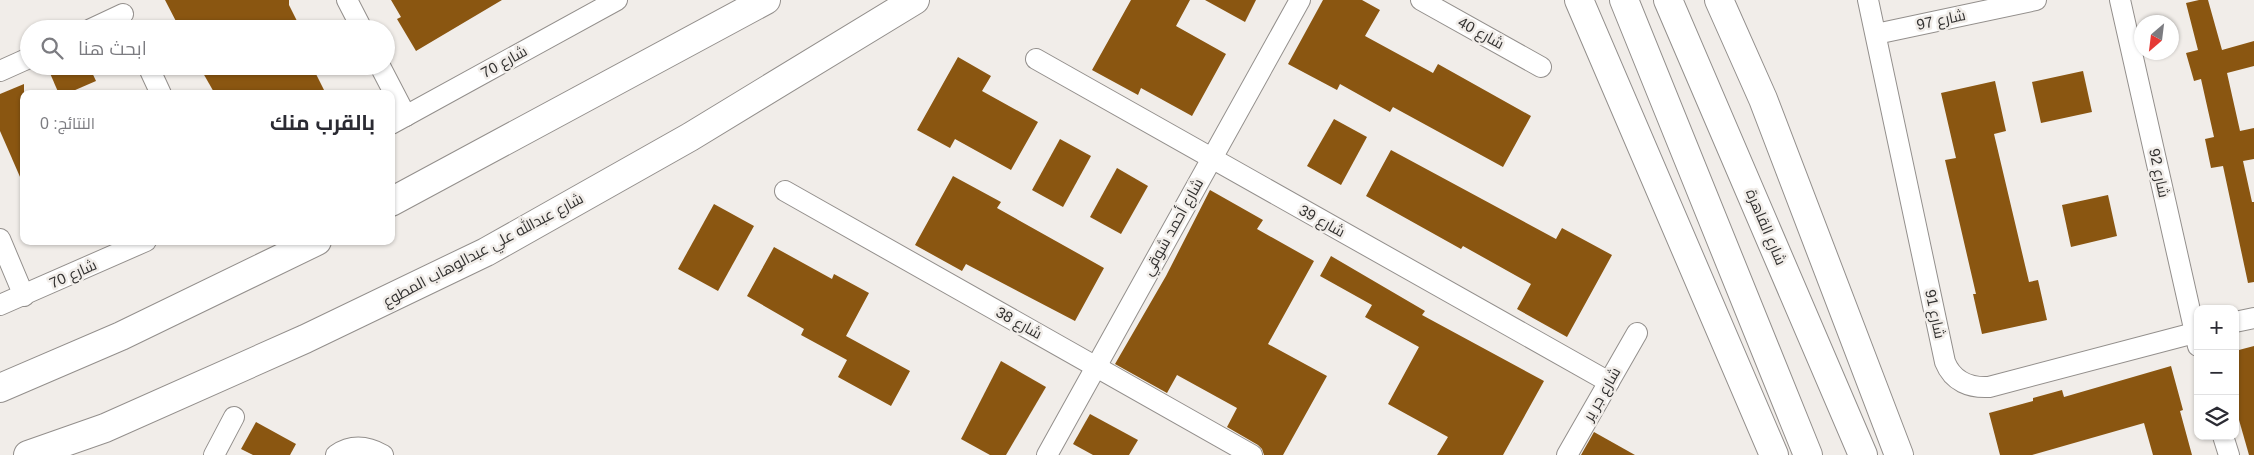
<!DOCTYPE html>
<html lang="ar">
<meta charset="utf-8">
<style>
:root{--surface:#fff;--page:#f2f2f3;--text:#2b2b33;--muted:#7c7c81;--line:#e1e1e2}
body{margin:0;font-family:Helvetica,Cairo,sans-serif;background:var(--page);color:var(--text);direction:rtl}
.controls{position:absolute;right:15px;bottom:15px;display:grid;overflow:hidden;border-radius:10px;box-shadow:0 1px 4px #0004}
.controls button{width:45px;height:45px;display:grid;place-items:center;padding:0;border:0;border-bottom:1px solid var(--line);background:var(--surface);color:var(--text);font:25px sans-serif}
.compass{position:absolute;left:2134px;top:15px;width:45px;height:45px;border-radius:50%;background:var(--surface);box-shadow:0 1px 4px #0004;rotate:208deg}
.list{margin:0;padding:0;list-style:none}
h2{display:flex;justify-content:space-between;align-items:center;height:65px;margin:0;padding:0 20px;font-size:21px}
h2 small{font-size:16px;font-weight:400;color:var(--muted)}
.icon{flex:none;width:28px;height:28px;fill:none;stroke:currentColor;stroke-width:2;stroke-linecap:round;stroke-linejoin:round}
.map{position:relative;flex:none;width:2254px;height:455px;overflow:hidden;direction:ltr}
.search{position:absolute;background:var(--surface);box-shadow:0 1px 4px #0004;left:20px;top:20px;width:375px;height:55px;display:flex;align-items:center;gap:12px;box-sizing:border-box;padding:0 18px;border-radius:28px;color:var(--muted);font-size:19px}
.panel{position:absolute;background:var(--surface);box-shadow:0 1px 4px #0004;left:20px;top:90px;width:375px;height:155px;border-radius:10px;direction:rtl}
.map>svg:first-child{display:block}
</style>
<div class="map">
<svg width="2254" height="455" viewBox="0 0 2254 455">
<rect width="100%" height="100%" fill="#f1ede9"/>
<!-- building -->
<g fill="#8a5611">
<polygon points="165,0 289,0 289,5 301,29 180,29"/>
<polygon points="391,0 502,0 416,51 397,19 401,17"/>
<polygon points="1131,0 1190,0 1176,26 1226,54 1192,116 1141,88 1138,95 1092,70"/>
<polygon points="1205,0 1256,0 1245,22"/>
<polygon points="1323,0 1362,0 1380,10 1365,36 1433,73 1438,64 1531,116 1503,167 1393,107 1390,112 1340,84 1337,90 1288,64"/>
<polygon points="2199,0 2208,0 2222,50 2254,41 2254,66 2227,73 2240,131 2254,128 2254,159 2243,161 2252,202 2254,202 2254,282 2248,283 2223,166 2211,168 2205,139 2214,137 2201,79 2194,81 2186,53 2198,50 2186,3"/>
<polygon points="958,57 991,76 982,91 1038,122 1011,170 955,139 950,148 917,130"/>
<polygon points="60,66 89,66 96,81 66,94 59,94 49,71"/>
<polygon points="199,66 312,66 326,94 215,94"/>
<polygon points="2083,71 2092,112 2041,123 2032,82"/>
<polygon points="1995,81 2006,131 1994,134 2029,282 2038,280 2047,320 1982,334 1973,294 1976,294 1945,160 1956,158 1941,93"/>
<polygon points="24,84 24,186 0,131 0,94"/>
<polygon points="1334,119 1367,137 1341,185 1307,166"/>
<polygon points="1060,139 1091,156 1063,207 1032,190"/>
<polygon points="1391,150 1556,239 1562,228 1612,255 1567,337 1517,309 1531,284 1463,246 1461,249 1366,196"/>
<polygon points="1117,168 1148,186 1121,234 1090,217"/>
<polygon points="953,176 1001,202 997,208 1104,268 1075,321 966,264 962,271 915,245"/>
<polygon points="1210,190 1263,220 1257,229 1314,261 1268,344 1327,376 1283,455 1264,455 1262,449 1258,445 1227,427 1237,408 1177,375 1167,393 1115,364 1166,276"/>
<polygon points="2108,195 2117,236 2071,247 2062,205"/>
<polygon points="714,204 754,226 718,291 678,269"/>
<polygon points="774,247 832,279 834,274 869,293 846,336 910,371 891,406 838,377 847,360 801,335 804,329 747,296"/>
<polygon points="1331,256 1425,311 1422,315 1544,381 1503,455 1437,455 1448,437 1388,404 1419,347 1365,317 1372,305 1320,276"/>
<polygon points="2254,346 2254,455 2249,455 2235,406 2235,351"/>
<polygon points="1001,361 1046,387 1006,455 990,455 961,439"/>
<polygon points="2171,366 2183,410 2180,411 2192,455 2153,455 2144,423 2032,455 2000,455 1989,413 2033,401 2033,398 2062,390 2064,397"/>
<polygon points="1090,414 1138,440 1129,455 1093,455 1073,444"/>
<polygon points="256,422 296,444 290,455 253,455 241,449"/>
<polygon points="1594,432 1635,455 1581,455"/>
</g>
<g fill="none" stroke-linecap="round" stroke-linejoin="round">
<defs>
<g id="street">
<polyline points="347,0 362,29"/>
<polyline points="1421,0 1541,67"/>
<path d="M 1868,0 L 1945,362 C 1953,382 1970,388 1989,387 L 2198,332"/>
<polyline points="2120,0 2198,346"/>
<polyline points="91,29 123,14"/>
<polyline points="1876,34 2036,0"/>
<polyline points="1036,59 1609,382"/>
<polyline points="148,66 161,94"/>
<polyline points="380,66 406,116"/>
<polyline points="0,71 29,58"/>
<polyline points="391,124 617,0"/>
<polyline points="785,191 1252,455"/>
<polyline points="0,239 24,296"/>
<polyline points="0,305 146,241"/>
<polyline points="2235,322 2254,318"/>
<polyline points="2223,436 2229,455"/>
<polyline points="214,455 234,417"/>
<path d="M 336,455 C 352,444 367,446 383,455"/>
<polyline points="1047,455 1300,0"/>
<polyline points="1567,455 1637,333"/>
</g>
<g id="primary">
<polyline points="1579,0 1774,455"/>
<polyline points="1624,0 1808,455"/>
<polyline points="1668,0 1863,455"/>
<polyline points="1719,0 1763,99 1899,455"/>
<polyline points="391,202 766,0"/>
<polyline points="0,388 121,336 317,241"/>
<polyline points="28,455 105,428 305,339 486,252 690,137 915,0"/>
</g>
</defs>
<!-- street casing -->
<use href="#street" stroke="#938f8c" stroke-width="22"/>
<!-- primary casing -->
<use href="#primary" stroke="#938f8c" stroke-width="30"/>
<!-- street -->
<use href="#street" stroke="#fff" stroke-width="20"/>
<!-- primary -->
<use href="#primary" stroke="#fff" stroke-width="28"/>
</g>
<g text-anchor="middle" stroke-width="5" stroke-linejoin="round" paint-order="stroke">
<!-- street labels -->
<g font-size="15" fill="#323130" stroke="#f1ede9">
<text transform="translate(1941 20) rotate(-12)" y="5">شارع 97</text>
<text transform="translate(1481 33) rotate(29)" y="5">شارع 40</text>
<text transform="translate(504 62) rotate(-29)" y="5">شارع 70</text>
<text transform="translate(2159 173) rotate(78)" y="5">شارع 92</text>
<text transform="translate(1322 221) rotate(29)" y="5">شارع 39</text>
<text transform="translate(1173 227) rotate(-61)" y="5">شارع أحمد شوقي</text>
<text transform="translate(1766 227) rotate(67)" y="5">شارع القاهرة</text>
<text transform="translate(483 250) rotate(-28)" y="5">شارع عبدالله علي عبدالوهاب المطوع</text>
<text transform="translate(73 274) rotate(-24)" y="5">شارع 70</text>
<text transform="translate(1935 314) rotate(78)" y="5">شارع 91</text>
<text transform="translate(1019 323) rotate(29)" y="5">شارع 38</text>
<text transform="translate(1602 394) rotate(-60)" y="5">شارع جر ير</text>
</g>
</g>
</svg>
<div class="controls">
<button>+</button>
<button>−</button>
<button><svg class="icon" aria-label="layers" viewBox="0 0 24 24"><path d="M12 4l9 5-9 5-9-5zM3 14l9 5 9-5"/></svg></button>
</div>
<svg class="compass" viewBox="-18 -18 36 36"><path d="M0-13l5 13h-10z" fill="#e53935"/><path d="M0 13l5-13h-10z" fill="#7c7c81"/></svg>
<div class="search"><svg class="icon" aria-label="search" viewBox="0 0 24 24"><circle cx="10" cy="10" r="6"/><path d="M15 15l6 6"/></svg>ابحث هنا</div>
<section class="panel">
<h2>بالقرب منك<small>النتائج: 0</small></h2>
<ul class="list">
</ul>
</section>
</div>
